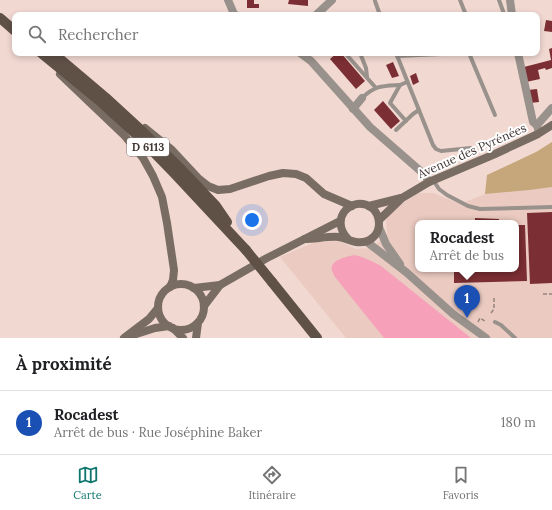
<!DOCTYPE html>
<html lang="fr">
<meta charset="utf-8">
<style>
:root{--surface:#fff;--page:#f6f6f6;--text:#202124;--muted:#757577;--line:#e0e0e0;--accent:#0f766e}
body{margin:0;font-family:Lora,serif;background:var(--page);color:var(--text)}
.you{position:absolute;left:252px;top:220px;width:14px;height:14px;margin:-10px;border:3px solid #fff;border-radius:50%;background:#1a73e8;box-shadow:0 0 0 6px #1a73e833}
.badge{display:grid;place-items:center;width:26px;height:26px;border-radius:50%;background:var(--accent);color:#fff;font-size:13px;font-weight:700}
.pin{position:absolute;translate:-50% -33px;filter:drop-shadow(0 1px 2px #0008)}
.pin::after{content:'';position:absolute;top:21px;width:14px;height:12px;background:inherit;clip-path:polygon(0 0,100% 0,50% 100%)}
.popup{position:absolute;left:415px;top:220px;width:104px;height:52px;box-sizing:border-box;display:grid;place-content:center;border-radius:8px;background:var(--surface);filter:drop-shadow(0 1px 3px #0005);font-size:13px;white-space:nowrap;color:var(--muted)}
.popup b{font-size:15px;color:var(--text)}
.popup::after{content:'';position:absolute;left:50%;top:100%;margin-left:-8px;border:8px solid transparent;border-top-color:var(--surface)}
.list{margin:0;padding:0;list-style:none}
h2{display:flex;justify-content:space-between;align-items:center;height:52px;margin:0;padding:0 16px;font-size:17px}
h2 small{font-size:13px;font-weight:400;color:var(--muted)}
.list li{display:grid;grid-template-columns:26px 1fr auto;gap:12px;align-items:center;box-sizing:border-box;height:64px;padding:0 16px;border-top:1px solid var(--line)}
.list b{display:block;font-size:15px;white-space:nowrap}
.list p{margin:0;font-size:13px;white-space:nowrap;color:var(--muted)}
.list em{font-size:13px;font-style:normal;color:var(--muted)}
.icon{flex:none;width:22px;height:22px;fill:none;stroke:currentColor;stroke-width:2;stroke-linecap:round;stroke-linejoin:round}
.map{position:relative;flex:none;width:552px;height:338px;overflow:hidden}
.search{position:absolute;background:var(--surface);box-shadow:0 2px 6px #0003;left:12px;right:12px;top:12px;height:44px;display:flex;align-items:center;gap:10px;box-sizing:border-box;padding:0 14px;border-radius:8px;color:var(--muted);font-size:15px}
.sheet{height:116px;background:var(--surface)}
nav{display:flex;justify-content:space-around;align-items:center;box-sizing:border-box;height:56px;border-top:1px solid var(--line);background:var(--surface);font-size:11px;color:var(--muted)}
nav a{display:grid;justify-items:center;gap:2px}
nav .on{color:var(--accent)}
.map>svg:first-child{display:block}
</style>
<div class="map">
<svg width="552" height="338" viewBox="0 0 552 338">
<rect width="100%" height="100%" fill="#f1d8d1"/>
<!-- built -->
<path fill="#ebcbc1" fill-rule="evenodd" d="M 552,187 L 552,338 L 346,338 L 280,257 L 315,242 L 339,241 L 356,249 L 372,248 L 387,234 L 386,219 L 395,209 L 417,193 L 433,193 L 460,204 L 485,194 L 530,190 ZM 418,223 L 516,223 L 516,269 L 418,269 Z"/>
<!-- green -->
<polygon fill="#c6a77b" points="552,142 552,187 530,190 485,194 487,175 536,152"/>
<!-- water -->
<path fill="#f6a0ba" d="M 354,255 C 364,257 372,261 381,266 L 471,338 L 384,338 L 335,277 C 334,275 333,273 332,271 C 329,260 346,257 354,255 Z"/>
<!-- building -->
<g fill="#7b2f34">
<polygon points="247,0 254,0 254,4 259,4 259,8 247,8"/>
<polygon points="289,0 308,0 308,6 288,4"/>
<polygon points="546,20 552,21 552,32 544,31"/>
<polygon points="552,48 552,68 546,70 545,68 538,70 540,79 526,82 524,67 551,60 549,49"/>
<polygon points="337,53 341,53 365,81 356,89 330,59"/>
<polygon points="393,62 399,76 392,78 386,65"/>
<polygon points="416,73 419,82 413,85 410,76"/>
<polygon points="537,89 539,102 530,103 528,90"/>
<polygon points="383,101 400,121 391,129 374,110"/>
<polygon points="552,212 552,283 530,284 527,213"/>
<polygon points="475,218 499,219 499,223 475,223"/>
<polygon points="516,225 525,225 527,281 454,283 454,269 516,269"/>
</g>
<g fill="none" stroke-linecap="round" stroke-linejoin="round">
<!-- path -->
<g stroke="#95847f" stroke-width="1.5" stroke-dasharray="4 2" stroke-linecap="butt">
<polyline points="543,294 552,294"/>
<polyline points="491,313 494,309 494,298"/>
<polyline points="478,322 480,318 485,321"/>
</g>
<!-- lane -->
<g stroke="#99918b" stroke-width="4">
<polyline points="460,0 466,15"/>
<polyline points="499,0 503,11 504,15"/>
<polyline points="375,1 380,15"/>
<polyline points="345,53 376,88"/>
<polyline points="360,53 366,68 367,77"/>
<polyline points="396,53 433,145 436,149 441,151 471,148"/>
<polyline points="469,53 471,58 495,115"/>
<polyline points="397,56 464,53"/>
<path d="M 362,98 C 376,85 382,86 400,85"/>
<polyline points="406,121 390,103 400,85 407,82"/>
<polyline points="396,130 413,114 419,110"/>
<polyline points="433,180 439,189 447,195 468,206 480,209 552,207"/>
<polyline points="495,322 501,325 515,338"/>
</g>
<!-- street -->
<g stroke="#99918b" stroke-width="8">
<polyline points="228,0 234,14 236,15"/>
<polyline points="510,0 512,15"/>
<polyline points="316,15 332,0"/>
<polyline points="300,53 311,61 370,127 425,175 429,182"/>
<polyline points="518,53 533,122 537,125"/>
<polyline points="353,109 362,98"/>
<polyline points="538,129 537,125 552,108"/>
<polyline points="379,227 386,244 400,264"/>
<polyline points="367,242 406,272 453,314 486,338"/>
</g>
<!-- secondary -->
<g stroke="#786c63" stroke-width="8">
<polyline points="60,74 124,135 143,158 153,176 162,197 167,223 174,270 173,280 170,287"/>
<polyline points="145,128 171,149 199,179 208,186 218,190 230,189 269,176 283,173 296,174 306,178 324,194 352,206"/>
<polyline points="369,206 401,198"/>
<polyline points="379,220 402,198 429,182 495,154 538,134 552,125"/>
<path d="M 305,239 C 315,239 329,236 339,237 C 345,238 350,241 356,242 C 368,244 379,236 379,224 C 379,218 377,212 372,208 C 353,194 328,218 348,239"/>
<circle cx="181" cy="307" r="23"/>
<polyline points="194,288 220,285"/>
<polyline points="204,306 220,285 267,258 340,221"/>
<polyline points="173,328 183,338"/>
<polyline points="133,335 155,328 169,326"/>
<polyline points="124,338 149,319 158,308"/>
<polyline points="196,338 198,323"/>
</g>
<!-- primary -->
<g stroke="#605147" stroke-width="10">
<polyline points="0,18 15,31"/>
<polyline points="41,53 102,103 137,135 174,173 246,250"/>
<polyline points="53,53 105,97 142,131 180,168 216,206 227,222"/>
<polyline points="272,282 317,338"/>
</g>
<!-- primary-bridge -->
<polyline stroke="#605147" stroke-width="10" points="246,250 272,282"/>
</g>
<g text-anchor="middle" stroke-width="4" stroke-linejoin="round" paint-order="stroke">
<!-- shield labels -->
<rect fill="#fff" stroke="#7b7472" stroke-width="1" x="127" y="138" width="42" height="18" rx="3"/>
<g font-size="11" font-weight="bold" fill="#433936">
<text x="148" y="151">D 6113</text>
</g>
<!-- street labels -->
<g font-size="12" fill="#433936" stroke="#fff">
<text transform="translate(472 151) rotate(-24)" y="4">Avenue des Pyrénées</text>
</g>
</g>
</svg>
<div class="you"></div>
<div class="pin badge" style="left:467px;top:318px;background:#1a4fb4">1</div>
<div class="popup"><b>Rocadest</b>Arrêt de bus</div>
<div class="search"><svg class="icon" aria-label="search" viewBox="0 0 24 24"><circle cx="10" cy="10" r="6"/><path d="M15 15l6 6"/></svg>Rechercher</div>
</div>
<section class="sheet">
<h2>À proximité<small></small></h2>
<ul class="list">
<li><span class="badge" style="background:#1a4fb4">1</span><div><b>Rocadest</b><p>Arrêt de bus · Rue Joséphine Baker</p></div><em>180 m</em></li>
</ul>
</section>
<nav>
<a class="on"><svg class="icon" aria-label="map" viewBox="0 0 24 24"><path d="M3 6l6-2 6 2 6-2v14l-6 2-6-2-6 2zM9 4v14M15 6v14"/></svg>Carte</a>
<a><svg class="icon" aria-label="directions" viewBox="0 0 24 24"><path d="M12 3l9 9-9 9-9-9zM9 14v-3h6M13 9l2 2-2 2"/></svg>Itinéraire</a>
<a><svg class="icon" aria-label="saved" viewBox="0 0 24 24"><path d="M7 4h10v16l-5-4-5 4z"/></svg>Favoris</a>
</nav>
